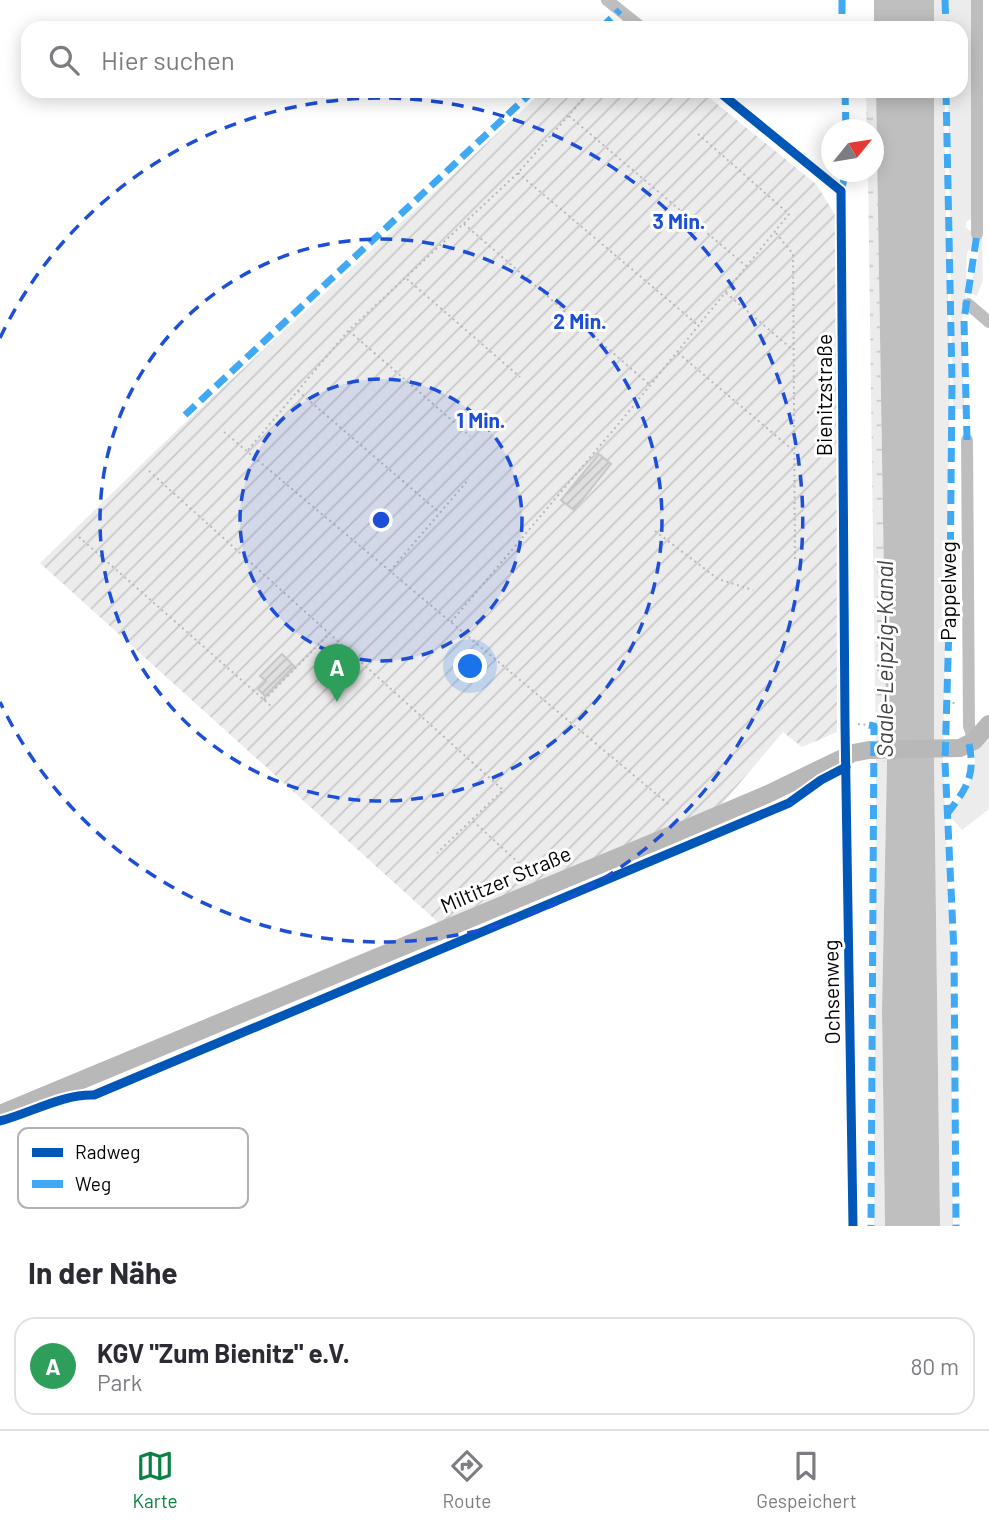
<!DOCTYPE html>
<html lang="de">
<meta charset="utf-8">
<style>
:root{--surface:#fff;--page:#f2f2f3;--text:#2b2b33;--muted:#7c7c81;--line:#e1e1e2;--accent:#0b8043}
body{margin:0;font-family:Barlow,sans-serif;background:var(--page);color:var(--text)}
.compass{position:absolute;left:821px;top:119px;width:63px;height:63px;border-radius:50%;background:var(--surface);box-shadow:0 4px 18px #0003;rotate:60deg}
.you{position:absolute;left:471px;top:667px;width:24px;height:24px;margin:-18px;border:5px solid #fff;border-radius:50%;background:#1a73e8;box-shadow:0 0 0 10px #1a73e833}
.badge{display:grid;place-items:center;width:46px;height:46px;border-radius:50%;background:var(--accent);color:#fff;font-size:23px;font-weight:700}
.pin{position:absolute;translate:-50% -58px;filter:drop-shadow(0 2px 4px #0008)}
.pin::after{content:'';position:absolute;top:37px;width:24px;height:21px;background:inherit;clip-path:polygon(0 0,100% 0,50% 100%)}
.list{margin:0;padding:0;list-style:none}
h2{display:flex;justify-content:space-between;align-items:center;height:91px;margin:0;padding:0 28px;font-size:30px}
h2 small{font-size:23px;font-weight:400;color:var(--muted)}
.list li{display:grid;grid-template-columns:46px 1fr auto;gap:21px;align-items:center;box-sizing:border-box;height:98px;margin:0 14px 14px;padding:0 14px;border:2px solid var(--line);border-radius:21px}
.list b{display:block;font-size:26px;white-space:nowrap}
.list p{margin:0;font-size:23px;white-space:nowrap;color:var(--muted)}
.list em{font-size:23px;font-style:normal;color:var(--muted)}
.icon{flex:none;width:38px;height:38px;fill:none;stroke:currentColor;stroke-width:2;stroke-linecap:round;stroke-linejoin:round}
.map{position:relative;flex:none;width:989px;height:1226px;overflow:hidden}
.search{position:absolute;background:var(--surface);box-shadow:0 4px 18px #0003;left:21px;right:21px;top:21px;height:77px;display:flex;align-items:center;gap:18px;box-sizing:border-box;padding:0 24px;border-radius:21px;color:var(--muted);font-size:26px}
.sheet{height:203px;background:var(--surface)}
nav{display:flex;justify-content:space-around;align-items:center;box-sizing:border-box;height:98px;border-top:2px solid var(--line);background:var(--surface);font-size:19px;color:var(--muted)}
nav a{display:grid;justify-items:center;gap:4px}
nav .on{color:var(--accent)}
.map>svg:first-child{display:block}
</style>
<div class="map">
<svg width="989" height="1226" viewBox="0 0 989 1226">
<defs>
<pattern id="wetland-marsh" width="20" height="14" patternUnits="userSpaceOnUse" patternTransform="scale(1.75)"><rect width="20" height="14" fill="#ececec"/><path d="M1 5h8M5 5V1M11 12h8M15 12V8" fill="none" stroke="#c9c9c9"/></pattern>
<pattern id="garden-furrows" width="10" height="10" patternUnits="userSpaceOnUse" patternTransform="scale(1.75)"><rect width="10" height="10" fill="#ececec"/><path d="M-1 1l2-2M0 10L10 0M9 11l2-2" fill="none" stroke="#c9c9c9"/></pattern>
<pattern id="building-hatch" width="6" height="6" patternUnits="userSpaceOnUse" patternTransform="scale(1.75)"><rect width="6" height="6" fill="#dfdfdf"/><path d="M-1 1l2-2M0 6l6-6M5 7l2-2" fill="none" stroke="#bebebe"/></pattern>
</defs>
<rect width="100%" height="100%" fill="#fff"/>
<!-- grass -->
<g fill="#ececec">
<path d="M 934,0 L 972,0 L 973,218 L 966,222 L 966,228 L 973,232 L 974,237 L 982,237 L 983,280 L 977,296 L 970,293 C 970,277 981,261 978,246 L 973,246 L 967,253 L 965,302 L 962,320 L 964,409 L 953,409 L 948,91 L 961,91 L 961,28 L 934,28 Z"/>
<polygon points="934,91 946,91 944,120 950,381 943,761 951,953 953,1226 940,1226 934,761"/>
<path d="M 989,735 L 989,809 L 962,830 L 949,815 C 965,794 976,777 975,750 Z"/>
<polygon points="876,762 887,762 882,1010 885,1226 874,1226"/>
</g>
<!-- wetland -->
<polygon fill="url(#wetland-marsh)" points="866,91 876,91 887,762 876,762 868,172 874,172 874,130 867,129"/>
<!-- garden -->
<polygon fill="url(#garden-furrows)" points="543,91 701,91 816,184 836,216 837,732 802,747 783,732 722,804 440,924 40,563 174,433"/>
<!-- water -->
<g fill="#bfbfbf">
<rect x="874" y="0" width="60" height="28"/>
<polygon points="876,91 934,91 934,761 940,1226 885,1226 882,1010 887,762"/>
</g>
<!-- building -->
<g fill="url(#building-hatch)" stroke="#c7c7c7" stroke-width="2">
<polygon points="599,454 611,464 574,510 561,500"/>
<polygon points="282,654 294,666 265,696 258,689 266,681 260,676"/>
</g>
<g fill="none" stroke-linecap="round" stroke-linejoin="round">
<!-- path -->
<g stroke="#b9b9b9" stroke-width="2" stroke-dasharray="2 3.5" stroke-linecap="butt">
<polyline points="569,116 746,266"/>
<polyline points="518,173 699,326"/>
<polyline points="464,224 650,385"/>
<polyline points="776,233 793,254 795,562"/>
<polyline points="407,279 520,377"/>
<polyline points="726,293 793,350"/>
<polyline points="349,331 470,436"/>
<polyline points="678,353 794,451"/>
<polyline points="298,391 440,513"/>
<polyline points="224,432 668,804"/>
<polyline points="248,450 348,331 518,173 590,91"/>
<polyline points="149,471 503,790 437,853"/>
<polyline points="655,531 718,579 753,590"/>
<polyline points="79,537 271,706"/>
<polyline points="390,571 469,479"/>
<polyline points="451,622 626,415 789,214 698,134"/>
<polyline points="264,700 329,634"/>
<polyline points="947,703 957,703"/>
<polyline points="858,724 869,725"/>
<polyline points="473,821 533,876"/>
</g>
<!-- street -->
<g stroke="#bebebe" stroke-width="12">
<polyline points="607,0 642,28"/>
<polyline points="977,0 977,234"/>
<polyline points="718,91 841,191 845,724 853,1226"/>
<polyline points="968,304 989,322"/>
<polyline points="967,440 969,726 974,741"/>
</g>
<!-- secondary -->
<polyline stroke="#b8b8b8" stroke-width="18" points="0,1114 652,843 768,794 853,753 869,750 960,748 974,741 989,724"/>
<!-- quiet -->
<g stroke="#3fa9f5" stroke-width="7" stroke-dasharray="14 7" stroke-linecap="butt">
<polyline points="842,0 842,28"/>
<polyline points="945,0 946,28"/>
<polyline points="601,28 620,10"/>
<polyline points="845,91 846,130"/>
<polyline points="946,91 952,381 950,592 945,762 954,952 956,1226"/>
<polyline points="841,191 846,172"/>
<polyline points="185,415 533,91"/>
<polyline points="967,440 964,320 977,234"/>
<polyline points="869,725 874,726 871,1226"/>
<path d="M 947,814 C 966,789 976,776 969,744"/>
</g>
<defs>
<g id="cycleway">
<polyline points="718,91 841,191 845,724 853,1226"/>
<path d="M 0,1121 C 31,1113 62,1094 94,1095 L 789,803 L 821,780 L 846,767"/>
</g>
</defs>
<!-- cycleway casing -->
<use href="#cycleway" stroke="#fff" stroke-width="13"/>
<!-- cycleway -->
<use href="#cycleway" stroke="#0057b8" stroke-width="9"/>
</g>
<!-- distance rings -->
<circle cx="381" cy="520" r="141" fill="#1d4ed8" fill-opacity=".12"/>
<g fill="none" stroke="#1d4ed8" stroke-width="3.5" stroke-dasharray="12 9">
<circle cx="381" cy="520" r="141"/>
<circle cx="381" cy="520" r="281"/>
<path d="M0 338A422 422 0 1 1 0 702"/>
</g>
<g text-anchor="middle" stroke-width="6" stroke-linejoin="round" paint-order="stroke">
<!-- street labels -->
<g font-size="21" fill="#000" stroke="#fff">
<text transform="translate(825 395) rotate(-90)" y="7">Bienitzstraße</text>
<text transform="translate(949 591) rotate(-90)" y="7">Pappelweg</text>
<text transform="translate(506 880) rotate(-23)" y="7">Miltitzer Straße</text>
<text transform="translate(832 992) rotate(-91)" y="7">Ochsenweg</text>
</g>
<!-- water labels -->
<g font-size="23" font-style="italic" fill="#444" stroke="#fff">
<text transform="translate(885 659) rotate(-90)" y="8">Saale-Leipzig-Kanal</text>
</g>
</g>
<!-- legend -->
<rect x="18" y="1128" width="230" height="80" rx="10" fill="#fff" stroke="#b2b2b2" stroke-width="2"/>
<rect x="32" y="1148" width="31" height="9" fill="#0057b8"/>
<rect x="32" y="1180" width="31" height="8" fill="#3fa9f5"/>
<g font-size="19" fill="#000">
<text x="75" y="1159">Radweg</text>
<text x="75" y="1191">Weg</text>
</g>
<circle cx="381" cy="520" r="10" fill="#1d4ed8" stroke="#fff" stroke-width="3.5"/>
<g font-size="21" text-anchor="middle" font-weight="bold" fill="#1d4ed8" stroke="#fff" stroke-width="6" stroke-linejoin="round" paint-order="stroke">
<text x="679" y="229">3 Min.</text>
<text x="580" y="329">2 Min.</text>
<text x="481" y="428">1 Min.</text>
</g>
</svg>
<svg class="compass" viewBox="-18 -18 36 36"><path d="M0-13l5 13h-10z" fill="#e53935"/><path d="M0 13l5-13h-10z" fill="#7c7c81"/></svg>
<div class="you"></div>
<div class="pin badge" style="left:337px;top:702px;background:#2e9e5b">A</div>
<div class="search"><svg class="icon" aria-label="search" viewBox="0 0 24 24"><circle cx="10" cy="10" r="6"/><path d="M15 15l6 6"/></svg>Hier suchen</div>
</div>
<section class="sheet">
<h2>In der Nähe<small></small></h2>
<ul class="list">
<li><span class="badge" style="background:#2e9e5b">A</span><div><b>KGV &quot;Zum Bienitz&quot; e.V.</b><p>Park</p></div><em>80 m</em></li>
</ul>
</section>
<nav>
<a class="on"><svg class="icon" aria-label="map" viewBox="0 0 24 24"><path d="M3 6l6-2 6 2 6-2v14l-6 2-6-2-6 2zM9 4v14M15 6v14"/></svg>Karte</a>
<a><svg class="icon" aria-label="directions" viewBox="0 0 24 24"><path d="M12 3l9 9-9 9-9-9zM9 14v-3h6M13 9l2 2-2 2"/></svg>Route</a>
<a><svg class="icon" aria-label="saved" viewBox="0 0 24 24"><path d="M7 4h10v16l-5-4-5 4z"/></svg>Gespeichert</a>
</nav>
